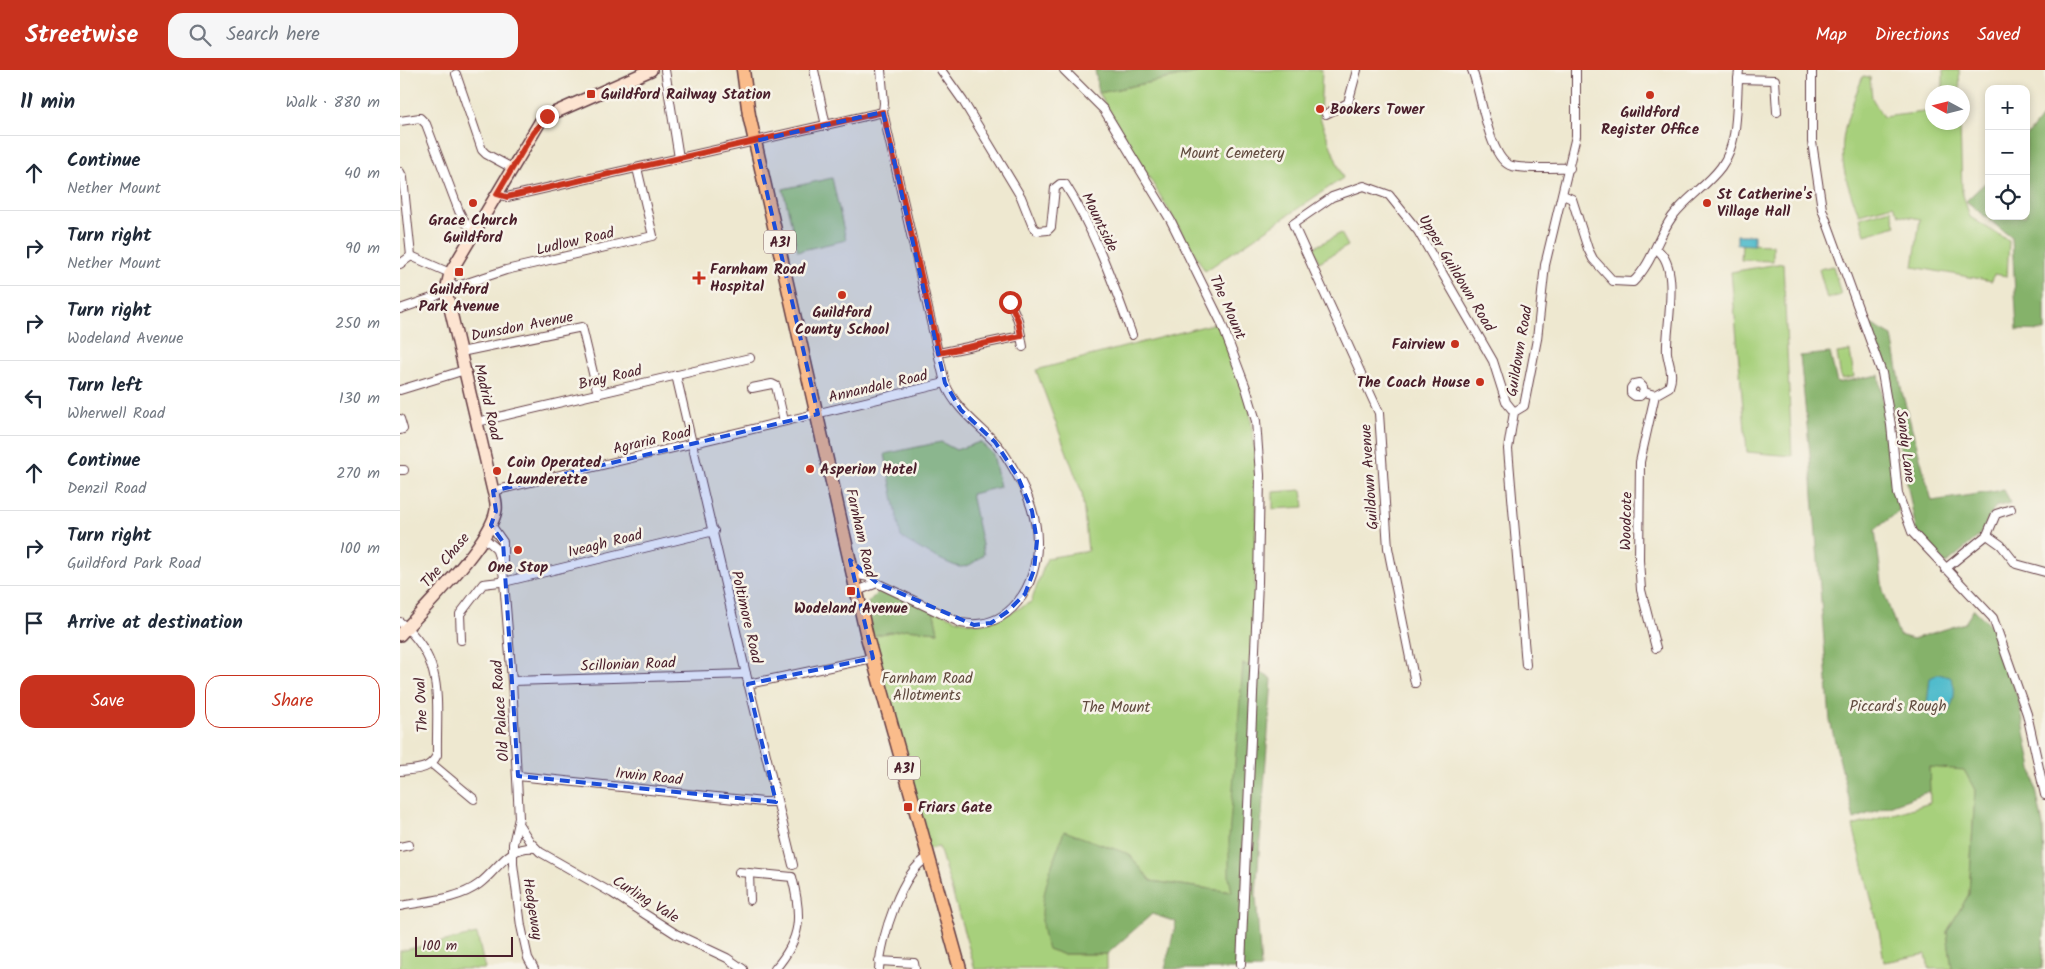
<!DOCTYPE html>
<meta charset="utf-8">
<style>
:root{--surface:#fff;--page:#f6f6f7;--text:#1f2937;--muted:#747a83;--line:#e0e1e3;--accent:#c8321e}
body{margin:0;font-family:Kalam,sans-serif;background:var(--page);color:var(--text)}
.controls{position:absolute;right:15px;top:15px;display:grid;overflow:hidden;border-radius:10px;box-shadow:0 2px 8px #0003}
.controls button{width:45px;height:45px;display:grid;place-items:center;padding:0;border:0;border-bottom:1px solid var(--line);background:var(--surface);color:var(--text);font:25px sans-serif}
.compass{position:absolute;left:1525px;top:15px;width:45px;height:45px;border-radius:50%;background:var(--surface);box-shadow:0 2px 8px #0003;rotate:277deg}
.scale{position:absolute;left:15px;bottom:12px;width:98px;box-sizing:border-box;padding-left:5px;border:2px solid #4a1f2b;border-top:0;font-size:14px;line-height:18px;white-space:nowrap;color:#4a1f2b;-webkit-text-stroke:4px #f7f3e8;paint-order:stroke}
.stop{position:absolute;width:15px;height:15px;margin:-11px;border:4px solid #c8321e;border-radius:50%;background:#fff}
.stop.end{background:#c8321e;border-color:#fff;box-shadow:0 1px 5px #0008}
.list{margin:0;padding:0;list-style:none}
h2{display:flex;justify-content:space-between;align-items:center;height:65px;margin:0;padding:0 20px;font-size:21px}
h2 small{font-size:16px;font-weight:400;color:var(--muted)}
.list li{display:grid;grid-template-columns:32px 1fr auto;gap:15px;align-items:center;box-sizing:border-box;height:75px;padding:0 20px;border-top:1px solid var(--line)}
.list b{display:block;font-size:19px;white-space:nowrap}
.list p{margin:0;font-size:16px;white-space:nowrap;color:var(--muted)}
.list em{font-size:16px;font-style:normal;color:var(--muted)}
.actions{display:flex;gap:10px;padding:15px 20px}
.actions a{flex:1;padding:11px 0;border:1px solid var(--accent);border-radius:15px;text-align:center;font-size:18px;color:var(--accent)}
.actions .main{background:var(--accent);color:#fff}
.icon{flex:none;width:28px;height:28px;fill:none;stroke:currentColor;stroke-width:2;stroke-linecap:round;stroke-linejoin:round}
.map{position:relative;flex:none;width:1645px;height:899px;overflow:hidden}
header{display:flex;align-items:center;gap:30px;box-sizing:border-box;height:70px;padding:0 25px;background:var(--accent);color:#fff}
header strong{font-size:24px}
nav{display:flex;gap:28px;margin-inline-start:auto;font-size:18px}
.search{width:350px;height:45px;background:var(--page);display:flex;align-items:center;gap:12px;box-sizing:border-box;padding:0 18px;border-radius:15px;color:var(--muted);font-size:19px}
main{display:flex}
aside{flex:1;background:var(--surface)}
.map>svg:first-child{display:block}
</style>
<header>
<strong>Streetwise</strong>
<div class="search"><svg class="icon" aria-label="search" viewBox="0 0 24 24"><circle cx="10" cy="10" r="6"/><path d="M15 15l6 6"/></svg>Search here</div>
<nav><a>Map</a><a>Directions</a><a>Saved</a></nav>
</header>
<main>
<aside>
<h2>11 min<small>Walk · 880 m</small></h2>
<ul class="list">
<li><svg class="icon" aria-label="ahead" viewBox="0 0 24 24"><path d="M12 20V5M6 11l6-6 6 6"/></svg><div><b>Continue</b><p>Nether Mount</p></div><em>40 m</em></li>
<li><svg class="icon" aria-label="right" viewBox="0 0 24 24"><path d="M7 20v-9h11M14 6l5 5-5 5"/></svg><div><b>Turn right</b><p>Nether Mount</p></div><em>90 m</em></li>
<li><svg class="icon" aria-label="right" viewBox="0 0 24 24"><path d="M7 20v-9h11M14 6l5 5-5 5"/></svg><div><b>Turn right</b><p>Wodeland Avenue</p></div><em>250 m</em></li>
<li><svg class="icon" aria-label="left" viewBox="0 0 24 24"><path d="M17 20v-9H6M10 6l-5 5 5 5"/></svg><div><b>Turn left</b><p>Wherwell Road</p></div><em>130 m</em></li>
<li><svg class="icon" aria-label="ahead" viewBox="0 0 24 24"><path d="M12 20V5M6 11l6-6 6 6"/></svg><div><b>Continue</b><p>Denzil Road</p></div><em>270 m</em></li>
<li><svg class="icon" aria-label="right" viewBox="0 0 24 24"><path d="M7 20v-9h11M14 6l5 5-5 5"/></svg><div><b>Turn right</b><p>Guildford Park Road</p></div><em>100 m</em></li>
<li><svg class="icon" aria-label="arrive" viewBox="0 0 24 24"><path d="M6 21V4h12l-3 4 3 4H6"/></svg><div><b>Arrive at destination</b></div></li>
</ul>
<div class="actions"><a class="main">Save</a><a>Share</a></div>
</aside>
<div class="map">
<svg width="1645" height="899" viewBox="0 0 1645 899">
<rect width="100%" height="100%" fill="#f7f3e8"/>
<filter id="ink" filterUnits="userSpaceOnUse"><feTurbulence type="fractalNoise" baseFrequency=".02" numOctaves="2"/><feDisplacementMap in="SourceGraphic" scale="10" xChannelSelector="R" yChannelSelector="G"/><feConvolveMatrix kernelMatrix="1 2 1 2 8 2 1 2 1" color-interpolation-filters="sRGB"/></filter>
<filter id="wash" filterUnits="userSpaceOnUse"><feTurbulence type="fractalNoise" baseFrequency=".0096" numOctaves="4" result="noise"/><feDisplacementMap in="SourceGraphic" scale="20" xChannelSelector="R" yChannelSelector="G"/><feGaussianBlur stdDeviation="1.12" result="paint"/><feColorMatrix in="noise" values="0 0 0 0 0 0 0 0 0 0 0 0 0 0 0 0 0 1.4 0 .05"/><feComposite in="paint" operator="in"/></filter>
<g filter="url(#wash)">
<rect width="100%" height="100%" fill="#eee8d0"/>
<!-- green -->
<g fill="#a7d07b" stroke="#787853">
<polygon points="809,0 922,0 920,48 943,108 805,201 699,23"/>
<polygon points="1543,0 1559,0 1560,22 1543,22"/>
<path d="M 1463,6 L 1470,7 L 1472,28 L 1483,47 L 1532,41 L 1532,52 L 1560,53 L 1562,122 L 1570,147 L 1609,171 L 1607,206 L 1594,204 L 1592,211 L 1513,197 L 1520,149 L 1499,145 L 1493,135 L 1459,144 C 1433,85 1440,64 1463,6 Z"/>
<polygon points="432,108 446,170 398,181 383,119"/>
<polygon points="1491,139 1496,156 1465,165 1460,148"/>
<polygon points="941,163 948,176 919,192 913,178"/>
<polygon points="1342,174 1373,175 1373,191 1341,190"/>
<polygon points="1383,193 1392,386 1347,382 1331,202"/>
<polygon points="1433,196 1441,225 1427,229 1419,199"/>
<path d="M 820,252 L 850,340 L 857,403 L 853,599 L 833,822 L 751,811 L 729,784 L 648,879 L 662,884 L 707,884 L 707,899 L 575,899 L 539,777 L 528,779 L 471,566 L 506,559 L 538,562 L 533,539 C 581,562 587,555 631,532 L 647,488 L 688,481 L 682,423 L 636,300 Z"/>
<polygon points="1450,281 1454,307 1441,309 1437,283"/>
<path d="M 541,372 L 556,380 L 580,372 L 593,384 L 600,417 L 571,424 L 584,484 C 577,490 570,497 560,497 C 551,496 509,474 501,467 L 485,384 Z"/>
<polygon points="902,420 904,437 873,439 873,422"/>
<polygon points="1529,697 1564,699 1575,720 1569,824 1547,862 1552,899 1529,899 1526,884 1484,892 1479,860 1453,756 1530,733"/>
<polygon points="77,864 85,899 0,899 0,881"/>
</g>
<!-- forest -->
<g fill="#85b26b" stroke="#68684b">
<polygon points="695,0 809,0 699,23"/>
<polygon points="1645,43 1645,261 1617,260 1612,168 1566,131 1589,109 1589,146 1626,146 1626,67"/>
<polygon points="1469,253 1492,266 1502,322 1532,431 1604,420 1611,433 1595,437 1579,466 1546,494 1516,460 1488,312"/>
<polygon points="1430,283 1437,313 1479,305 1499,441 1475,460 1483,520 1499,565 1513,569 1565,553 1574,539 1591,556 1619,631 1643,756 1645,840 1642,899 1552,899 1547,862 1569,824 1575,720 1564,700 1529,697 1530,721 1454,749 1430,651 1410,385 1400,286"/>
<polygon points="480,520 533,539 538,562 506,559 471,566 468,532"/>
<path d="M 843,593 L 872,609 L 856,825 L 861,899 L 765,899 L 776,852 L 752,844 L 707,884 L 662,884 L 648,879 C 632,839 651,799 664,761 L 729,784 L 751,811 L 832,822 L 829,808 L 829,767 Z"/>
</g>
<!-- water -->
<g fill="#51bccc" stroke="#4e6e7c">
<polygon points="1337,165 1354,165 1354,175 1337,174"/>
<path d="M 1538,604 L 1550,607 C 1561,620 1550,660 1526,643 L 1530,608 Z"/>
</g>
</g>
<g filter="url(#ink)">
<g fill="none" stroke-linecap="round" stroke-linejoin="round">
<defs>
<g id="street">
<polyline points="265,0 279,88"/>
<polyline points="414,0 426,56"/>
<path d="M 541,0 L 563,31 L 621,127 L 633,157 L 637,161 L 648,160 L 651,157 L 655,118 L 660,114 L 665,114 C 695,161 713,213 732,265"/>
<polyline points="664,0 704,40 771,151 821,252 846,318 856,351 860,405 858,512 841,894"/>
<path d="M 1072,0 C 1081,21 1089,91 1112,96 C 1130,100 1152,97 1170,98"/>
<polyline points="1412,0 1412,72 1422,139 1482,303 1491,355 1498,424 1512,462 1593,548 1627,644 1645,725"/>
<polyline points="56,4 82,80 86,84 112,98"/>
<polyline points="1338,9 1375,10 1377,42"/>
<polyline points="926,44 948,33 957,0"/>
<polyline points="0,51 20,48 26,54 59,141 64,151 74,161"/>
<polyline points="0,102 3,108 11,186"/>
<polyline points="97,124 107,127 483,42"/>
<path d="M 1163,125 L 1172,129 L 1188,179 L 1193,189 L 1213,211 L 1233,212 C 1252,194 1257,168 1272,147 C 1286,128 1307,116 1321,97 C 1341,69 1335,32 1339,0"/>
<polyline points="11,186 50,203"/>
<polyline points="0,194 11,186"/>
<polyline points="47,216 61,215 106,200 253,166 237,98"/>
<polyline points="0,239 32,228 46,221"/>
<polyline points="621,266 623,277"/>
<polyline points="61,282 182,257 198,324"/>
<polyline points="539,283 621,266 618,250 610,232"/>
<polyline points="276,305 346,604 393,795"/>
<polyline points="352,318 372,314 376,316 384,351"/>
<polyline points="0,320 65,300"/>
<path d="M 1244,322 L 1240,326 L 1235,326 L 1231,323 L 1231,318 L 1234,314 L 1239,313 L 1243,317 L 1244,322 L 1255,325 L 1269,317 C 1274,304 1269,296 1267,283 C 1265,259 1282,195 1256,179"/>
<polyline points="1255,325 1240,392 1239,490 1241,520 1256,578"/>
<polyline points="0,349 3,359 0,360"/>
<polyline points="77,352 350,288"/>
<polyline points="0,400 4,400"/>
<polyline points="93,421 545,313"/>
<polyline points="91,455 103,472 103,499 112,611 119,748 113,774 113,794 121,856 128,888 134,899"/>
<polyline points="1587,465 1601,475 1616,494 1645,502"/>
<polyline points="83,467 96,478 101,493"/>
<polyline points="1545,499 1587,465 1596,444 1611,439"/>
<path d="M 453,504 L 469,507 L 477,513 L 561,553 C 610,562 638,515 637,471 C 637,449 628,424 617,405 C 611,394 603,380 594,371 C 575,352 555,338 545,313 L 483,42 L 484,33 L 481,0"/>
<polyline points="457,521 477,513"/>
<path d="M 0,552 C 46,590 36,632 37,685 C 29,701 16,699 0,701"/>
<polyline points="61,570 60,544 83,514 108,511 314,461"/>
<polyline points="1126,595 1108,379 1114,342 1124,336 1137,269 1145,195 1176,66 1176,0"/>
<polyline points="112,611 346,604"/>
<polyline points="1015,613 988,478 979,343 893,154 932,127 964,116 989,125 1018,161 1093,291 1106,332 1114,342"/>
<polyline points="348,614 473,588"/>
<polyline points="32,694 74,729"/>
<polyline points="118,706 363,732 376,732"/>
<polyline points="119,755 130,772 140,782 212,823 276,864 327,888 343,899"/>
<polyline points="0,777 9,775"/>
<path d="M 339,802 L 392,807 C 402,846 402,868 375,899"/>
<polyline points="349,804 350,830"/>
<path d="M 0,836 C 25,831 58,830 79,814 C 98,800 108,775 135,778"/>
<polyline points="479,891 514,893 515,899"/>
<path d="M 479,899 C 481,869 501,801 529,787"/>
</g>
<path id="secondary" d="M 0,565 C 24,538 91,473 96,440 C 97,433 95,427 93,421 L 46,221 L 50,203 L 140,52 L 147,46 L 251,0"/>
<polyline id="primary" points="343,0 349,45 467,567 560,899"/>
</defs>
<!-- street casing -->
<use href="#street" stroke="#633d44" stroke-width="10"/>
<!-- secondary casing -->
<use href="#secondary" stroke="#633d44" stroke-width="14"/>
<!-- primary casing -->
<use href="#primary" stroke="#633d44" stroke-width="15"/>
<!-- street -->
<use href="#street" stroke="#fff" stroke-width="8"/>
<!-- secondary -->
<use href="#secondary" stroke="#fde4d1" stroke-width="11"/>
<!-- primary -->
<use href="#primary" stroke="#fabc8b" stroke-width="12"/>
</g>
</g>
<g fill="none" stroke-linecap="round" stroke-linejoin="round" filter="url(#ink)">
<!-- route -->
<polyline stroke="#c8321e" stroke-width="6" points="147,46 133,63 97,124 107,127 483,42 539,283 621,266 618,250 610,232"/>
</g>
<!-- marked area -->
<path fill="#1d4ed8" fill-opacity="0.2" stroke="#1d4ed8" stroke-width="4" stroke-dasharray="10 6" stroke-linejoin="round" d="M 483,42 L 545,313 L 561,340 L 595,372 L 618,407 L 632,441 L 637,471 L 634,500 L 625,524 L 607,542 L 591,553 L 574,555 L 477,513 L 450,490 L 473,588 L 348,614 L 376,732 L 118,706 L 103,472 L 91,455 L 96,441 L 93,421 L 418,344 L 355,71 Z"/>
<!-- markers -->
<g fill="#c8321e" stroke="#f7f3e8" stroke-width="2">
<rect x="186" y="19" width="10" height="10" rx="2.5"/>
<circle cx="1250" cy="25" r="5"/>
<circle cx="920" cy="39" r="5"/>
<circle cx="73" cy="133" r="5"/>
<circle cx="1307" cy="133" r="5"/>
<rect x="54" y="197" width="10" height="10" rx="2.5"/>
<path d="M296.5 200.5h5v5h5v5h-5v5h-5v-5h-5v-5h5z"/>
<circle cx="442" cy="225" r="5"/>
<circle cx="1055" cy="274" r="5"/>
<circle cx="1080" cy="312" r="5"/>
<circle cx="410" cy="399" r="5"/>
<circle cx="97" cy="401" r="5"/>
<circle cx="118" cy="480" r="5"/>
<rect x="446" y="516" width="10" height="10" rx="2.5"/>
<rect x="503" y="732" width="10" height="10" rx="2.5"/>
</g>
<g text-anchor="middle" stroke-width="5" stroke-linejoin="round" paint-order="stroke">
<!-- shield labels -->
<g fill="#f7f3e8" stroke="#7e5f64" stroke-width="1">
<rect x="364" y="160.5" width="32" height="23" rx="4"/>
<rect x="488" y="686.5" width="32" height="23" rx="4"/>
</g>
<g font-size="14" font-weight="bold" fill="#4a1f2b">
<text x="380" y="177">A31</text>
<text x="504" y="703">A31</text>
</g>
<!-- poi labels -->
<g font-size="15" font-weight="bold" fill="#4a1f2b" stroke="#f7f3e8" text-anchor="start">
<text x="201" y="29">Guildford Railway Station</text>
<text x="930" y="44">Bookers Tower</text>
<text x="1250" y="47" text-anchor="middle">Guildford<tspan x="1250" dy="17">Register Office</tspan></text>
<text x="1317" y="129">St Catherine's<tspan x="1317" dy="17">Village Hall</tspan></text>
<text x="73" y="155" text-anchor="middle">Grace Church<tspan x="73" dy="17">Guildford</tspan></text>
<text x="310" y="204">Farnham Road<tspan x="310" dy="17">Hospital</tspan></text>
<text x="59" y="224" text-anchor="middle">Guildford<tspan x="59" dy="17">Park Avenue</tspan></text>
<text x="442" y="247" text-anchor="middle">Guildford<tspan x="442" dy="17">County School</tspan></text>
<text x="1045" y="279" text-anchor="end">Fairview</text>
<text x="1070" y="317" text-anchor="end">The Coach House</text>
<text x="107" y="397">Coin Operated<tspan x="107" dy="17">Launderette</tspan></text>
<text x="420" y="404">Asperion Hotel</text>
<text x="118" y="502" text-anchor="middle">One Stop</text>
<text x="451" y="543" text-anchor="middle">Wodeland Avenue</text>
<text x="518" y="742">Friars Gate</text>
</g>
<!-- park labels -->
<g font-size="15" fill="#614b3f" stroke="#f7f3e8">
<text x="832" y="88">Mount Cemetery</text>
<text x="527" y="613">Farnham Road<tspan x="527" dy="17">Allotments</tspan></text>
<text x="1498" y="641">Piccard's Rough</text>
<text x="716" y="642">The Mount</text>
</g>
<!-- street labels -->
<g font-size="15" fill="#4a1f2b" stroke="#f7f3e8">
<text transform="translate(700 152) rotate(64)" y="5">Mountside</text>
<text transform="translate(175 171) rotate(-13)" y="5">Ludlow Road</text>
<text transform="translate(1057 203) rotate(59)" y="5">Upper Guildown Road</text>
<text transform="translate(828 237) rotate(66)" y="5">The Mount</text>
<text transform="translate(122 256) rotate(-11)" y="5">Dunsdon Avenue</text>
<text transform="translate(1119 281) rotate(-80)" y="5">Guildown Road</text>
<text transform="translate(210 307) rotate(-13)" y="5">Bray Road</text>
<text transform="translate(478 316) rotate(-13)" y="5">Annandale Road</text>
<text transform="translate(88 332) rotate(77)" y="5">Madrid Road</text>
<text transform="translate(252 370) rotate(-13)" y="5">Agraria Road</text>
<text transform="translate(1506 376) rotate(83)" y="5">Sandy Lane</text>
<text transform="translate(969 407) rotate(-94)" y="5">Guildown Avenue</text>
<text transform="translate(1226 451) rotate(-89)" y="5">Woodcote</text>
<text transform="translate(461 463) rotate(77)" y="5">Farnham Road</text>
<text transform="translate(205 473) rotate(-14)" y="5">Iveagh Road</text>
<text transform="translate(45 490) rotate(-50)" y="5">The Chase</text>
<text transform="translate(347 547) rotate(77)" y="5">Poltimore Road</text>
<text transform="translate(228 594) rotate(-2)" y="5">Scillonian Road</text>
<text transform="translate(21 635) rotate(-93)" y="5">The Oval</text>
<text transform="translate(100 641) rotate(-94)" y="5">Old Palace Road</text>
<text transform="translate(249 706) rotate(6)" y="5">Irwin Road</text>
<text transform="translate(246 829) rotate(32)" y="5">Curling Vale</text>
<text transform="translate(133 839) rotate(81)" y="5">Hedgeway</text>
</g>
</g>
</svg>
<div class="controls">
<button>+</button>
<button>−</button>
<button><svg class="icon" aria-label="locate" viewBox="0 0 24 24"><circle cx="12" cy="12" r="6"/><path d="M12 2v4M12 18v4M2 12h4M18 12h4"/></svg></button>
</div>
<svg class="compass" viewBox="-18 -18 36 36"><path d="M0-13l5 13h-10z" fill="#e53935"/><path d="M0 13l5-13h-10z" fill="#747a83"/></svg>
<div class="scale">100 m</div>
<div class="stop" style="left:610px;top:232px"></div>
<div class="stop end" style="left:147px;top:46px"></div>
</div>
</main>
